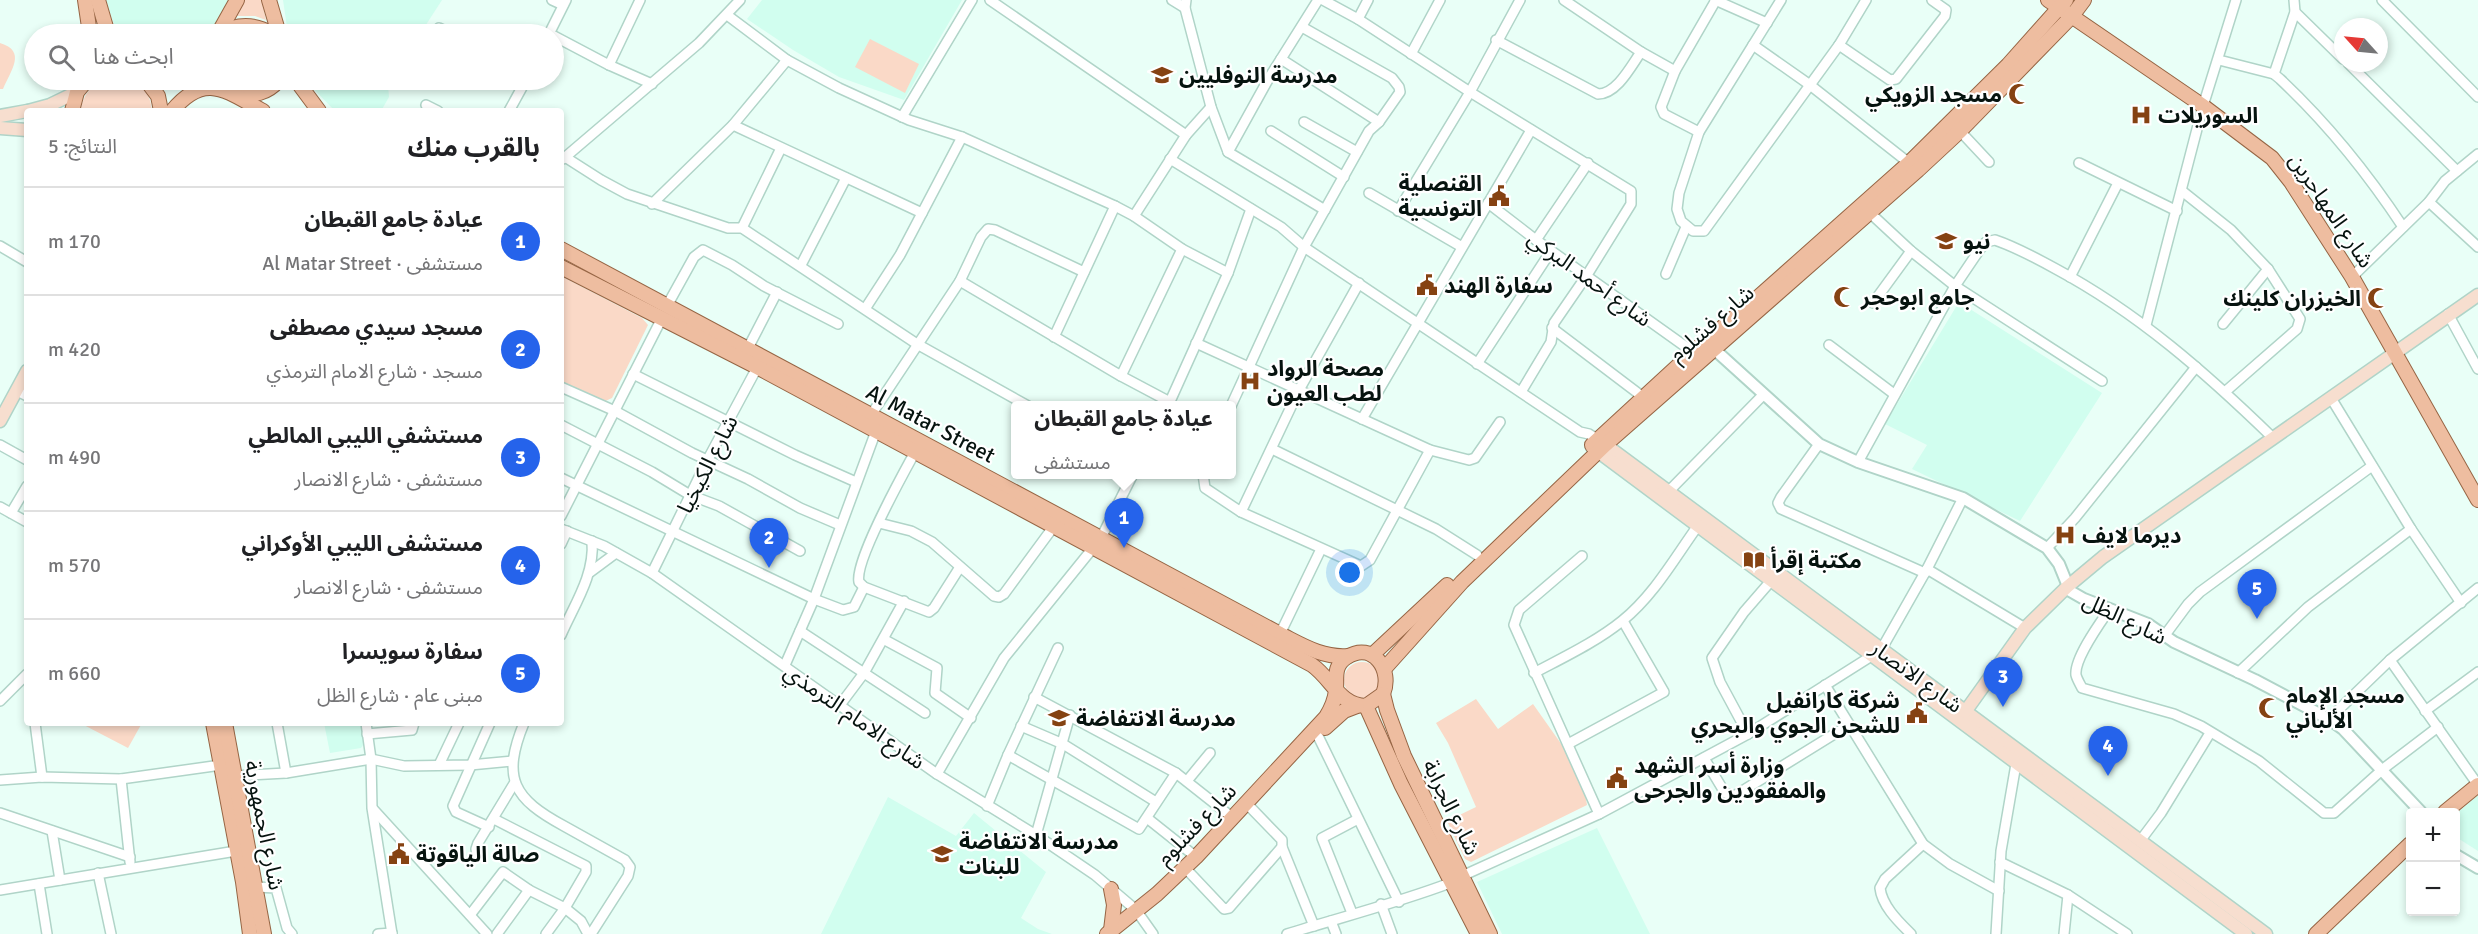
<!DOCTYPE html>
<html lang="ar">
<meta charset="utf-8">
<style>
:root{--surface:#fff;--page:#f6f6f6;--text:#202124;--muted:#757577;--line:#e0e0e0;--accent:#2563eb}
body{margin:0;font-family:Signika,"Noto Sans Arabic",sans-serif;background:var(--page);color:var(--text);direction:rtl}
.controls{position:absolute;right:18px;bottom:18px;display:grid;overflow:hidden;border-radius:6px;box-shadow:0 3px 9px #0003}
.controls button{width:54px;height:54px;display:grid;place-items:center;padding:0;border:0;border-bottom:2px solid var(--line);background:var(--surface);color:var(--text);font:30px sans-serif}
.compass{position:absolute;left:2334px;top:18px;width:54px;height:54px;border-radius:50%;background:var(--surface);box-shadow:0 3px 9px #0003;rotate:297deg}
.you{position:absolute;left:1350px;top:573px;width:21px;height:21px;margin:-15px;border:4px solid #fff;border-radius:50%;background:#1a73e8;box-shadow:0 0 0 9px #1a73e833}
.badge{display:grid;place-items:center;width:39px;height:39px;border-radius:50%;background:var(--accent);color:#fff;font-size:20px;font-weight:700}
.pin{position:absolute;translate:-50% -50px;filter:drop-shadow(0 2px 3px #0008)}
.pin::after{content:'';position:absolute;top:32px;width:21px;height:18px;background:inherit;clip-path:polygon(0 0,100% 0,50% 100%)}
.popup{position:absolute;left:1011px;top:401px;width:225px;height:78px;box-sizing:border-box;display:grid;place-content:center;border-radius:6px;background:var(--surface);filter:drop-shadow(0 2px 4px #0005);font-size:20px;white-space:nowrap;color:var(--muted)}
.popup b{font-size:22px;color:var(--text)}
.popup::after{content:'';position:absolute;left:50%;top:100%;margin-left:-12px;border:12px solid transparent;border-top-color:var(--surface)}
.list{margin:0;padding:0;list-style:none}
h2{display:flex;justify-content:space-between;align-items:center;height:78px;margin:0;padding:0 24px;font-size:26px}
h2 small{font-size:20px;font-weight:400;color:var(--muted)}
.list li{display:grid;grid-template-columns:39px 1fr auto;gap:18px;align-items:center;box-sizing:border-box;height:108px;padding:0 24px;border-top:2px solid var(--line)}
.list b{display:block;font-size:22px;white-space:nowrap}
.list p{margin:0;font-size:20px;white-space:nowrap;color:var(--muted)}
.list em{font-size:20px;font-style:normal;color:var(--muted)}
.icon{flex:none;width:33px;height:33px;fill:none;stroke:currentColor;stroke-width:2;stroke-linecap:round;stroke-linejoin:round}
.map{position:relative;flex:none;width:2478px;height:934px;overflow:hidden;direction:ltr}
.search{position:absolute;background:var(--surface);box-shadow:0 3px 9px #0003;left:24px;top:24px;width:540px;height:66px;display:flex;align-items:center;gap:15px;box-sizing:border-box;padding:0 21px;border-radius:33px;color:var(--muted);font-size:22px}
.panel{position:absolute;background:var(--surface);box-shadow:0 3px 9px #0003;left:24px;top:108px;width:540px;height:618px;border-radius:6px;direction:rtl}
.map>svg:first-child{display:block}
</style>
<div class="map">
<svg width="2478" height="934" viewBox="0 0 2478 934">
<rect width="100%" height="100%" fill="#e9fff7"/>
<!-- built -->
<g fill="#d1feef">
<polygon points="106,0 232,0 212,34 117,34"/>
<polygon points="283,0 442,0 420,34 288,34"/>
<polygon points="762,0 962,0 904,100 839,77 793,50 747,19"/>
<polygon points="305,80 391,80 388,85 389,97 381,111 335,111"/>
<polygon points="1959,302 2102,393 2020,521 1912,469 1927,445 1885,424"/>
<polygon points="324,723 369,723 371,734 361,748 330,753"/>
<polygon points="2478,795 2478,851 2456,837 2456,814"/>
<polygon points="888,797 956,836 974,813 1046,872 1021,918 1038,929 1052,934 821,934"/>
<polygon points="1597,828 1650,934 1502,934 1477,882"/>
</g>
<!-- green -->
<g fill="#fad9c7">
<polygon points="243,0 262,0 266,20 255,16 234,16"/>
<polygon points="870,39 919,64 905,93 855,67"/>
<path d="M 0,43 C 27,51 11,70 3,89 L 0,89 Z"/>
<path d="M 105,80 C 130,79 149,81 152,111 L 80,111 C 83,97 90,84 105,80 Z"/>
<polygon points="561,276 642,318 648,325 612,398 599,404 561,386"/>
<circle cx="1362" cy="680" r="18"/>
<polygon points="1476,699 1498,729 1533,704 1581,772 1587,805 1471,862 1465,859 1447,821 1476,807 1448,743 1436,723"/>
<polygon points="80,723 142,723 128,748"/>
</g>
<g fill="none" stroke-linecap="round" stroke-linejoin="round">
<defs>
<g id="minor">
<polyline points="552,0 563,5"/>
<polyline points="990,0 1186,135"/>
<polyline points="1172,0 1185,8"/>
<polyline points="1186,0 1185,8 1211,107 1228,152 1325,210"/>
<polyline points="1323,0 1358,19 1470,92 1631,191 1631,204 1587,275 1554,323 1551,342 1521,392"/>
<polyline points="1564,0 1641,52 1675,71"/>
<polyline points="1715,0 1767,23"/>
<polyline points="1781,0 1699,132 1679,193 1677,209 1681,221 1693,231 1704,231 1839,45 1866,0"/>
<polyline points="2382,0 2478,97"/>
<polyline points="2295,12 2343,59"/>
<polyline points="727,15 787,60 839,88 909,120 962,137 1115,206 1134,216 1182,249 1228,273"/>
<polyline points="1358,19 1368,0"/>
<polyline points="439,28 452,34"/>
<polyline points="549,34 566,0"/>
<polyline points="554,36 609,65 652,84"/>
<path d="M 1496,40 L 1598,94 C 1617,94 1631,66 1641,52"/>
<polyline points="1753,45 1810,85 1909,163"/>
<polyline points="1839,45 1890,80 1896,79 1945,16 1946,10 1932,0"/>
<polyline points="1411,54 1440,0"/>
<polyline points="1281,59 1379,122"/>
<path d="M 2219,60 L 2274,74 L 2280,79 C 2327,123 2368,174 2403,227"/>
<polyline points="2348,63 2457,171"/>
<polyline points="609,65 640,0"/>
<polyline points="2274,74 2295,12 2294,0"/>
<polyline points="426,105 438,111"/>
<polyline points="509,111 526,80"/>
<polyline points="902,117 972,0"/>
<polyline points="1304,122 1357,152"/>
<polyline points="733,125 922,213"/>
<polyline points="1271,131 1344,177"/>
<polyline points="1960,131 1989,162"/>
<polyline points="1699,132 1664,114 1661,107 1675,71 1716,0"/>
<polyline points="1228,152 1269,78 1318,0"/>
<polyline points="565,157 601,180 627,194 728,228 742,228 917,344 1028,406"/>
<polyline points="563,159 699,43 740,0"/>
<polyline points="1170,159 1281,227 1304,247 1580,432 1589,434 1597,439"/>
<polyline points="2079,163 2177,211"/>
<polyline points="2182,191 2231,230 2268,269 2300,319 2297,329 2226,391"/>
<polyline points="1369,193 1462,247"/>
<polyline points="2429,202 2478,247"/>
<polyline points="1488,203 1536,240 1693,352"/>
<polyline points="652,204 733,125 787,60"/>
<polyline points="1398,211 1470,92 1520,0"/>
<polyline points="1869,212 1911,251 1955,286 2102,381"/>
<polyline points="1134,216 1186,135 1211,107"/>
<polyline points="742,228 781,148"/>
<polyline points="1536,240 1588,163"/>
<polyline points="0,246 27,262"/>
<polyline points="801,265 846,178"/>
<polyline points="1666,274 1686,227"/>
<polyline points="2070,277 2118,183"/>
<polyline points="2352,277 2429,202 2445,181 2478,154"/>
<polyline points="960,281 1121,376 1170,402"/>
<polyline points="1873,303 1911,251"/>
<polyline points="668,304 694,257 703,250 732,265 764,286 838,324"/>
<polyline points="865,309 900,255 962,137"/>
<polyline points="2448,314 2478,369"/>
<polyline points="2223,324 2268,269"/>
<polyline points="2146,325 2203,106 2236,0"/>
<polyline points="1552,328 1643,397"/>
<polyline points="1054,337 1115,206"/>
<polyline points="1196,343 1430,450 1469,460 1475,458 1500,422"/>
<polyline points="1829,345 1894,394"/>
<polyline points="748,348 777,292"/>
<polyline points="1477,364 1551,251"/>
<polyline points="633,374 795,455 856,482"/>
<polyline points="1121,376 1182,249"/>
<polyline points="561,387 615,411 692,453 748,479 800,508 840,525"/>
<polyline points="17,391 27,396"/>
<polyline points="2331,398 2411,529 2461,603"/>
<polyline points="1168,406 1228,273 1251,209"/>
<polyline points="1231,406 1304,247 1369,131 1379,122 1400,92 1399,87 1392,78 1302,27"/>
<polyline points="869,418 960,281 981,237 988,229 995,230 1084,272"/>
<polyline points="1362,419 1531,130"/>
<polyline points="561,425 652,472 690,495 719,506 800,551"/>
<polyline points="1819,444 1781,497 1778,503 1781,509 1925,573"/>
<polyline points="0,445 27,460"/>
<polyline points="1272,449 1436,529 1477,555"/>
<path d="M 915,452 C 903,474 854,562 859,582 L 864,587 L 929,612 L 934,608 L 960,567"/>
<path d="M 1858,462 L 1955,286 L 1980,249 L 1986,242 L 1995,240 C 2016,247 2036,258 2056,269 C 2138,313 2206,373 2272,437"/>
<polyline points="1203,474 1205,488 1241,512 1361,566 1370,560 1430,450"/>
<polyline points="561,478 814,599 843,610 854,607 864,587"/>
<polyline points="1668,492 1763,395"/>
<polyline points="0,507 27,522"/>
<polyline points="1241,512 1299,390 1359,283"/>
<polyline points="11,513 27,486"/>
<polyline points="561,516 662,318"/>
<polyline points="879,523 911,531 932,542 994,596 999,597 1004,594 1054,526"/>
<polyline points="561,529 604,546 652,573 937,774 1036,835 1095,875 1136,910 1153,934"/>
<polyline points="561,544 567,531"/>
<polyline points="2047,548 2075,518 2196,367"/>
<polyline points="1582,556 1519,610 1514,625 1599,814"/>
<polyline points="1927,569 2025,628"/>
<polyline points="589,573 616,553"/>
<polyline points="652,573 708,459 759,364"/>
<path d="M 2109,610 C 2100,623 2074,659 2076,675 C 2077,679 2080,684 2082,688 L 2174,714 L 2201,726 L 2259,761 L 2324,813 L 2334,813 L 2383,769 L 2438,727"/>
<polyline points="800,631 925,713"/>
<polyline points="1280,634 1321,549"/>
<path d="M 561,635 C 574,605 595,575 592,541"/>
<polyline points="2165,635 2188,604 2200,592 2372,466"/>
<polyline points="885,640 937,668 935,693 971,718"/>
<polyline points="2390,660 2478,785"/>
<polyline points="785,665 814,599 876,431"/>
<path d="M 1534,673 C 1564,657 1596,642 1622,621 C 1654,595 1674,559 1697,527"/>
<polyline points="2238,673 2308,607 2411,529"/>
<polyline points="1825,685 1923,844 1950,864 1999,891"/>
<polyline points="1034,697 1176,773 1233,818"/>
<polyline points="0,701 27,674"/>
<polyline points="840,705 864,673 904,601"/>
<polyline points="2425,711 2478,672"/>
<polyline points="2329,719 2390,660 2478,588"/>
<polyline points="35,723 42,777"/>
<polyline points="277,723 286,773"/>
<polyline points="366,723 371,759 372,808 392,934"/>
<path d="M 524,723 C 501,779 514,799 564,826 C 584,837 605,849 625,860 L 630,867 L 628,876 L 591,934"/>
<polyline points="1021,726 1063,744 1156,802"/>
<polyline points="367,734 412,730 414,723"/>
<polyline points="1748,734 1720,682 1712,658 1744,612 1770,582"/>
<polyline points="1318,736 1399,902"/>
<polyline points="1568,744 1664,692 1623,621"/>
<polyline points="1008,755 1139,829 1176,773"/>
<polyline points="1704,758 1725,793 1734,796 1849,725"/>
<polyline points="439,765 459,723"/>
<polyline points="937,774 1004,658 1101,538 1133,474"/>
<polyline points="121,779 130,862"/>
<polyline points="0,780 42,777 121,779 221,765 234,776 286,773 371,759 404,766 470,765 512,761"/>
<polyline points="1187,781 1210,753"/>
<polyline points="987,806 1008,755 1058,648"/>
<polyline points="373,809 487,934"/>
<polyline points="0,813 130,857"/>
<polyline points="1147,818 1196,857"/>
<polyline points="494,819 586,866 586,872 565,908 546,934"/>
<polyline points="489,827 456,812 453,806 490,723"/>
<polyline points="52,831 60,880"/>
<polyline points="1036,835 1070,715"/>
<polyline points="2140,841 2161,813 2210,733"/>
<polyline points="1282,847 1314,926"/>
<polyline points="477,855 476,849 478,843 515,782"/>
<polyline points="2000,862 2068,895 2127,934"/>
<polyline points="98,873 111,934"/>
<polyline points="1190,873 1224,909 1229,908 1282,847 1282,840 1251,808"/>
<polyline points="1462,876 1599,814 1748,734 1881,650 1927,569 1963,498"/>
<polyline points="39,884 47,934"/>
<polyline points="256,887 276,888 287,928 292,934"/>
<polyline points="0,890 236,851"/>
<polyline points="1381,904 1392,934"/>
<polyline points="1352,913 1322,838 1358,819"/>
<polyline points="470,915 503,872 529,890 565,908 581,921 588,934"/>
<polyline points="1331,921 1336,934"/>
<polyline points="378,934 392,933"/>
<polyline points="497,934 529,890"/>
<path d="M 1287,934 C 1342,917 1397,903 1450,883"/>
<path d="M 1911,934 C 1899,922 1882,906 1880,888 L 1885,879 L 1923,844"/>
<polyline points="1996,934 2001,851 2016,764"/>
<polyline points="2064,934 2068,895"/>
</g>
<g id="tertiary">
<polyline points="1714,349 1819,444 1858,462 1963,498 2047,548 2059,564 2070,591 2084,599 2148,624 2174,642 2255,680 2329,719 2343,729 2421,812"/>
<polyline points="2456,855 2478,868"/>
</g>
<g id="secondary">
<polyline points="28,111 50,105 77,92"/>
<polyline points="0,116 27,111"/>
<polyline points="0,128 27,130"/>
<polyline points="0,421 27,371"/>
<polyline points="1599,440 2266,934"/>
<polyline points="1592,447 2246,934"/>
<polyline points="1965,712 2025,628 2067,587 2103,557 2478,295"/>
</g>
<g id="primary">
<polyline points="85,0 90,34"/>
<polyline points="98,0 108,34"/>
<polyline points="269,0 279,34"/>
<polyline points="2048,0 2203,106 2272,158 2291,182 2352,277 2478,500"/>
<path d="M 218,34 C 236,24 254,23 272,34"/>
<polyline points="218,34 237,0"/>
<polyline points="146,80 158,96 161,111"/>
<polyline points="296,80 319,111"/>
<path d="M 236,93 C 254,96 267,94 279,80"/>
<polyline points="72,111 77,92 87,80"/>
<path d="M 172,111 C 205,71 226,91 263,111"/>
<path d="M 561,249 L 1280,634 C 1302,645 1322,658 1348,656"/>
<path d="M 561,267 L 757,367 L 1312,665 C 1332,679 1339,705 1366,706 L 1383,694 C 1393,670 1373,641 1347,657 C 1333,666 1337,677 1336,690 C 1335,700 1331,709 1326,717 L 1196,857 L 1157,894 L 1107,934"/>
<polyline points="1592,445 1693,352 1755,300 1909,163 2008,65 2066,0"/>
<polyline points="1372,655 1447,585"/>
<polyline points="1385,668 1462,582 1605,445 1918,170 1960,131 2072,16 2084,0"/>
<polyline points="1383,694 1387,710 1404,756 1490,934"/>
<polyline points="1366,706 1401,784 1478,934"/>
<polyline points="213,723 243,882 250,934"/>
<polyline points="225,723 264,934"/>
<polyline points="1325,728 1344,711 1357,706"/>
<polyline points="2445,812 2478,785"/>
<polyline points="1111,889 1114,905 1111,930"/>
<polyline points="2316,934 2410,844"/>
</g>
</defs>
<!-- minor casing -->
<use href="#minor" stroke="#b0d4c8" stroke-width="12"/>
<!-- tertiary casing -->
<use href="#tertiary" stroke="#b0d4c8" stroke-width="14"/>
<!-- secondary casing -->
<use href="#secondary" stroke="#b0d4c8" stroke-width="15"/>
<!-- primary casing -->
<use href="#primary" stroke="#966544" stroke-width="16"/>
<!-- minor -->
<use href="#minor" stroke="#fff" stroke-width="9"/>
<!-- tertiary -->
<use href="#tertiary" stroke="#fff" stroke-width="10"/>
<!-- secondary -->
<use href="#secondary" stroke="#f7decf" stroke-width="12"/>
<!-- primary -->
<use href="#primary" stroke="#eebda0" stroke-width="14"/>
</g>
<!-- icons -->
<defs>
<symbol id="school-bare" viewBox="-9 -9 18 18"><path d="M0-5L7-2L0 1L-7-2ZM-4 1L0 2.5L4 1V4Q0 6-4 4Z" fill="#854212" stroke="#fff" stroke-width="2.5" paint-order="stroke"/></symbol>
<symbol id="mosque-bare" viewBox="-9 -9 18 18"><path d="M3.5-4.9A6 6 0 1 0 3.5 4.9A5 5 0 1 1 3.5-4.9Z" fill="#854212" stroke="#fff" stroke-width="2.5" paint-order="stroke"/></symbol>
<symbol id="hospital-bare" viewBox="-9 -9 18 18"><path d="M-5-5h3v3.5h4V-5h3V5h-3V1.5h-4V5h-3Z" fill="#854212" stroke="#fff" stroke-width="2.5" paint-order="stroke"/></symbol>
<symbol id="civic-bare" viewBox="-9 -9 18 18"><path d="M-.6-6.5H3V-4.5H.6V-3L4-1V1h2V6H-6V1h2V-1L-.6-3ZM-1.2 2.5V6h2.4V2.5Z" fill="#854212" stroke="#fff" stroke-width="2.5" paint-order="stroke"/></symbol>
<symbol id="library-bare" viewBox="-9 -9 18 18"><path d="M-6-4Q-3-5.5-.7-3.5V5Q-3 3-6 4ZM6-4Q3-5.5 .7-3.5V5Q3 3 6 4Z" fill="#854212" stroke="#fff" stroke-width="2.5" paint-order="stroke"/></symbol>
</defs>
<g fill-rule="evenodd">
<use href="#school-bare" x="1147" y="60" width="30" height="30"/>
<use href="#mosque-bare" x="2004" y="79" width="30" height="30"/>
<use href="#hospital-bare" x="2126" y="100" width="30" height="30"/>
<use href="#civic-bare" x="1484" y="181" width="30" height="30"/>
<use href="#school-bare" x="1931" y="226" width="30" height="30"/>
<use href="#civic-bare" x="1412" y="270" width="30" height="30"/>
<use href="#mosque-bare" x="1829" y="282" width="30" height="30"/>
<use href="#mosque-bare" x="2363" y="283" width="30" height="30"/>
<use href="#hospital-bare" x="1235" y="366" width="30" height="30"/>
<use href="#hospital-bare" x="2050" y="520" width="30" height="30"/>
<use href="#library-bare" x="1739" y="545" width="30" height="30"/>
<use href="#mosque-bare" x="2254" y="693" width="30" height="30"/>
<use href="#civic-bare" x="1902" y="698" width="30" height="30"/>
<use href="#school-bare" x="1044" y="703" width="30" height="30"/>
<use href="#civic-bare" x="1602" y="763" width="30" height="30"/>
<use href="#civic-bare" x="384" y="839" width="30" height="30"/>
<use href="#school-bare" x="927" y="839" width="30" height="30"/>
</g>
<g text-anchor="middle" stroke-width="4.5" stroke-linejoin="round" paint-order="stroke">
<!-- poi labels -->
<g font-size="22" font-weight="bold" fill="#06130f" stroke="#fff" text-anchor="start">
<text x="1179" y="83">مدرسة النوفليين</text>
<text x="2002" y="102" text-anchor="end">مسجد الزويكي</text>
<text x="2158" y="123">السوريلات</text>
<text x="1482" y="191" text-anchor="end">القنصلية<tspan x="1482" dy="25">التونسية</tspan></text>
<text x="1963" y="249">نيو</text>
<text x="1444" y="293">سفارة الهند</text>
<text x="1861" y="305">جامع ابوحجر</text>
<text x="2361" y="306" text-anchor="end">الخيزران كلينك</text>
<text x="1267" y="376">مصحة الرواد<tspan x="1267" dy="25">لطب العيون</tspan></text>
<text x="2082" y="543">ديرما لايف</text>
<text x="1771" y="568">مكتبة إقرأ</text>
<text x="2286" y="703">مسجد الإمام<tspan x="2286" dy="25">الألباني</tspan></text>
<text x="1900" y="708" text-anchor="end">شركة كارانفيل<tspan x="1900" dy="25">للشحن الجوي والبحري</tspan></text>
<text x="1076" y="726">مدرسة الانتفاضة</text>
<text x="1634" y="773">وزارة أسر الشهد<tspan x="1634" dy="25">والمفقودين والجرحى</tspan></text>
<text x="959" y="849">مدرسة الانتفاضة<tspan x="959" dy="25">للبنات</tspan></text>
<text x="416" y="862">صالة الياقوتة</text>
</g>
<!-- street labels -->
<g font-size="22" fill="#06130f" stroke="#fff">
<text transform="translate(2332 210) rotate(56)" y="8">شارع المهاجرين</text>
<text transform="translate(1590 278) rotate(36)" y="8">شارع أحمد البركي</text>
<text transform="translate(1711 323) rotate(-41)" y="8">شارع فشلوم</text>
<text transform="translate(931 423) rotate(28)" y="8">Al Matar Street</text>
<text transform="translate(707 464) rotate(-63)" y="8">شارع الكيخيا</text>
<text transform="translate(2125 618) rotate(26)" y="8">شارع الظل</text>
<text transform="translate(1917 676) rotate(36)" y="8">شارع الانصار</text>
<text transform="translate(855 716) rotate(35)" y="8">شارع الامام الترمذي</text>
<text transform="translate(1452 807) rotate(64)" y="8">شارع الجرابة</text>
<text transform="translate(1196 824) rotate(-46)" y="8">شارع فشلوم</text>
<text transform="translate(265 825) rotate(79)" y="8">شارع الجمهورية</text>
</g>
</g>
</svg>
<div class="controls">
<button>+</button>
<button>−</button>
</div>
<svg class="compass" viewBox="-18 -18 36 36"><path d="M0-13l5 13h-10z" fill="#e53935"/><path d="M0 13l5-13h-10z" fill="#757577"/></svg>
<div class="you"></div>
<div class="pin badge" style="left:1124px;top:548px">1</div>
<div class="popup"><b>عيادة جامع القبطان</b>مستشفى</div>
<div class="pin badge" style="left:769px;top:568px">2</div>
<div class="pin badge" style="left:2003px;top:707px">3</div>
<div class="pin badge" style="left:2108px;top:776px">4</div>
<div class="pin badge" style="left:2257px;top:619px">5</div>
<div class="search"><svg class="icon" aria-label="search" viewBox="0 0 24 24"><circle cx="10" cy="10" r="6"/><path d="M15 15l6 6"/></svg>ابحث هنا</div>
<section class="panel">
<h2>بالقرب منك<small>النتائج: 5</small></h2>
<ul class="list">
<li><span class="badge">1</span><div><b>عيادة جامع القبطان</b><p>مستشفى · Al Matar Street</p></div><em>170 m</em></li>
<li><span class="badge">2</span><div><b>مسجد سيدي مصطفى</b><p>مسجد · شارع الامام الترمذي</p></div><em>420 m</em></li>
<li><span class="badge">3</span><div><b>مستشفي الليبي المالطي</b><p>مستشفى · شارع الانصار</p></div><em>490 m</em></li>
<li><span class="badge">4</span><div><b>مستشفى الليبي الأوكراني</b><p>مستشفى · شارع الانصار</p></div><em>570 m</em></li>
<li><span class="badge">5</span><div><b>سفارة سويسرا</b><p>مبنى عام · شارع الظل</p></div><em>660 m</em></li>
</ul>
</section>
</div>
